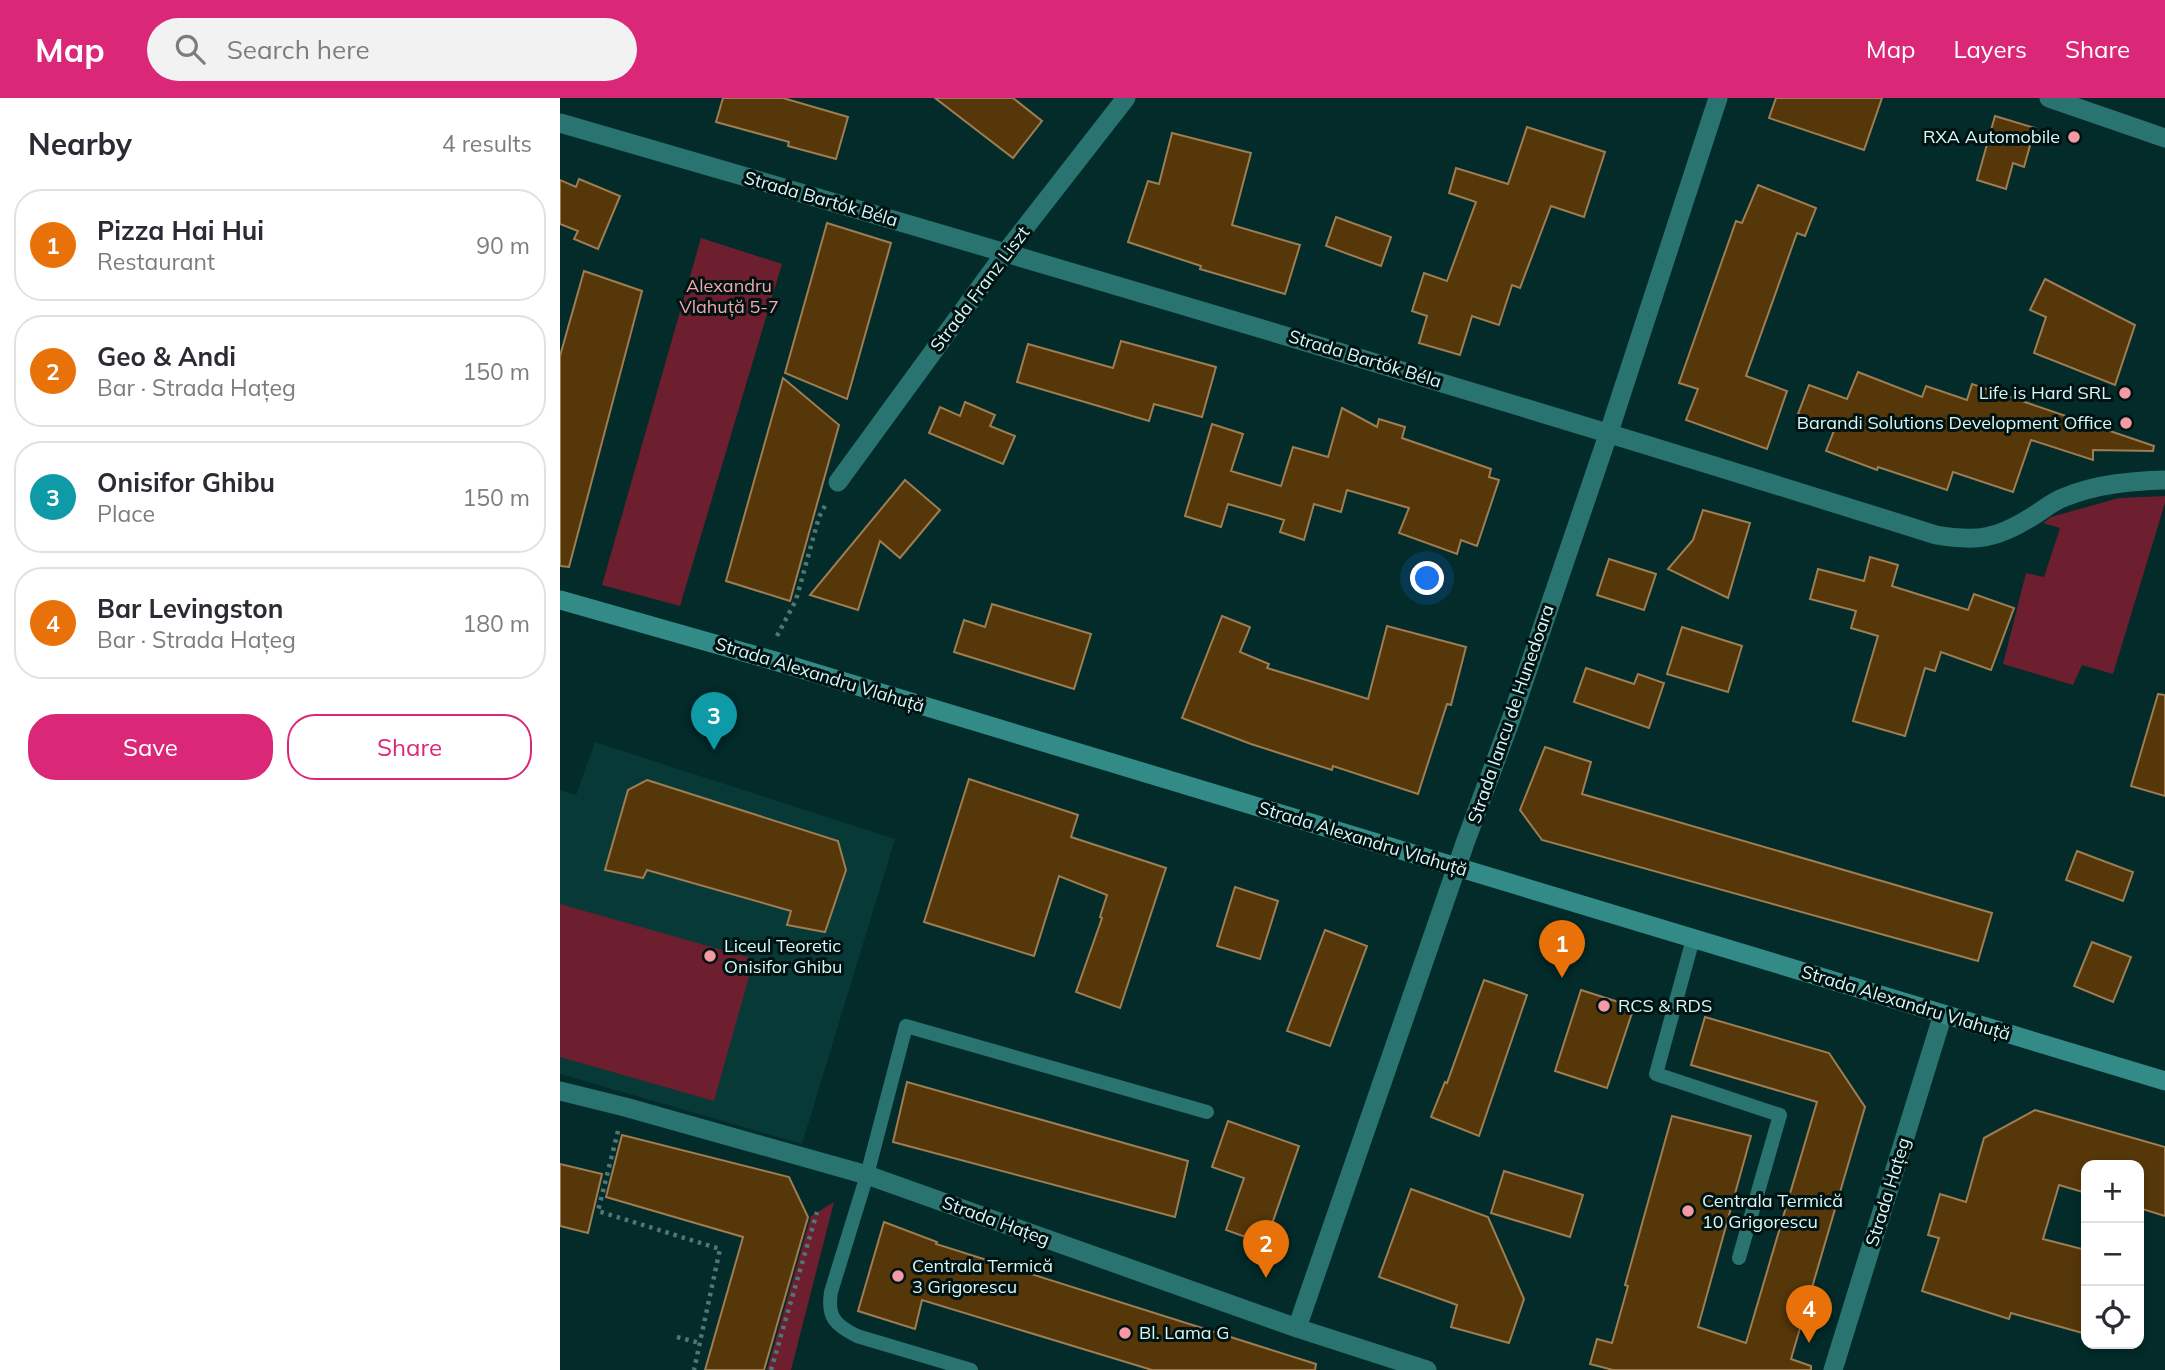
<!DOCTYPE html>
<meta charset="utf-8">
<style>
:root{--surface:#fff;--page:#f2f2f3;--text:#2b2b33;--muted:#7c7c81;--line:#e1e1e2;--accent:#db2777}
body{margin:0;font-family:Mulish,sans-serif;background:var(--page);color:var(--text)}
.controls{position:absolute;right:21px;bottom:21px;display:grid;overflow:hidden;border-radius:14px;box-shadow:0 4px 10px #0003}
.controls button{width:63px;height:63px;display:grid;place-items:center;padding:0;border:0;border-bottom:2px solid var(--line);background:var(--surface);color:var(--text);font:35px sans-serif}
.you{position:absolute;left:868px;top:481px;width:24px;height:24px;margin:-18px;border:5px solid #fff;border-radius:50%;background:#1a73e8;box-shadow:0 0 0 10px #1a73e833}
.badge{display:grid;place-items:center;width:46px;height:46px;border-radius:50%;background:var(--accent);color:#fff;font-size:23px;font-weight:700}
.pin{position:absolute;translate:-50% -58px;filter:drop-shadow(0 2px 4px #0008)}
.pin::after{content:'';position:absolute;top:37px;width:24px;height:21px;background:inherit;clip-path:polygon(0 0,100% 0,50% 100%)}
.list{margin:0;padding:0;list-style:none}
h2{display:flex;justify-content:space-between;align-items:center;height:91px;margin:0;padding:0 28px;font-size:30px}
h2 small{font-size:23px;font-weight:400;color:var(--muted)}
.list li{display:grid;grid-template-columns:46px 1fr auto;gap:21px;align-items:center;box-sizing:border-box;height:112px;margin:0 14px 14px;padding:0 14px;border:2px solid var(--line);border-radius:28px}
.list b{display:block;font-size:26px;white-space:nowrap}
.list p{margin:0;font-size:23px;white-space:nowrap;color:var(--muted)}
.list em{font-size:23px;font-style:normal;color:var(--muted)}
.actions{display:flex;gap:14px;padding:21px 28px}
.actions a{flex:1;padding:16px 0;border:2px solid var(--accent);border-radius:28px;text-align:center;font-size:24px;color:var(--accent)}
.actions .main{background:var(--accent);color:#fff}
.icon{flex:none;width:38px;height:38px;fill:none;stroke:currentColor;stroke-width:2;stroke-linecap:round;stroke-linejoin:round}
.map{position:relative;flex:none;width:1605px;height:1272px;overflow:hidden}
header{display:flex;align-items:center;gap:42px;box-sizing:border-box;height:98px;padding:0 35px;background:var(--accent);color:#fff}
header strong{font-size:33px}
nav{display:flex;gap:38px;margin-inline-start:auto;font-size:24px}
.search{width:490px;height:63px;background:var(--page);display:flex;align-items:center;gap:18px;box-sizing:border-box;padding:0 24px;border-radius:38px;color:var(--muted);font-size:26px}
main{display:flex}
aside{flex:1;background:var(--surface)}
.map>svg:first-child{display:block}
</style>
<header>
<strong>Map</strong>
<div class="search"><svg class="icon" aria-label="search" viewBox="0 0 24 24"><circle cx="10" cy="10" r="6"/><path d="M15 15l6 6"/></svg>Search here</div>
<nav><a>Map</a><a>Layers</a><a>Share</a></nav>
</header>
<main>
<aside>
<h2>Nearby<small>4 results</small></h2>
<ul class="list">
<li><span class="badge" style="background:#e8710a">1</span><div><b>Pizza Hai Hui</b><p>Restaurant</p></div><em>90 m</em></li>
<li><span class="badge" style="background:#e8710a">2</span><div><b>Geo &amp; Andi</b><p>Bar · Strada Hațeg</p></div><em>150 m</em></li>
<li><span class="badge" style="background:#0f9aa8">3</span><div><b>Onisifor Ghibu</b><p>Place</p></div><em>150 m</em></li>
<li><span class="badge" style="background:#e8710a">4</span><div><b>Bar Levingston</b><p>Bar · Strada Hațeg</p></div><em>180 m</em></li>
</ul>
<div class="actions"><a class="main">Save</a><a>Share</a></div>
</aside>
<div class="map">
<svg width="1605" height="1272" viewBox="0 0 1605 1272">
<rect width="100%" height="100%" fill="#022b2a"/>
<!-- built -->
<polygon fill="#073937" points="35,644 335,741 242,1046 0,976 0,692 16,697"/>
<!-- green -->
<g fill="#6d1f2f">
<polygon points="141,140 222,166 120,508 42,487"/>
<polygon points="1605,398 1605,405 1553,576 1522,567 1513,587 1443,566 1466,475 1484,479 1500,430 1483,425 1491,419 1559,400"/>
<polygon points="0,806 194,861 154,1003 0,959"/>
<polygon points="274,1104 231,1272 207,1272 251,1118"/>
</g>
<!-- building -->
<g fill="#553709" stroke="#9e7d52" stroke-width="2">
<polygon points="163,0 223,0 288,19 276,61 228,48 229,44 156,24"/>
<polygon points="375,0 453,0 482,23 453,60"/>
<polygon points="1216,0 1322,0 1304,52 1209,20"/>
<polygon points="1435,18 1475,30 1464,69 1453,65 1446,91 1417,82"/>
<polygon points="967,29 1045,54 1024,119 991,108 960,190 952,187 939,227 912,218 900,257 859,245 867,218 852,213 864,175 887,183 916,104 889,95 896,70 948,86"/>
<polygon points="612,35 691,55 672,127 740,147 725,196 640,171 641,168 568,144 588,83 599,86"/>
<polygon points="19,81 60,98 38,151 14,141 18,133 0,126 0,82 16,89"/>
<polygon points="1198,87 1256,110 1245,138 1237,135 1186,278 1227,293 1207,351 1126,322 1138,291 1119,285 1176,123 1182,125"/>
<polygon points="776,119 831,139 821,168 766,148"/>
<polygon points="267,125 331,145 287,301 225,275"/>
<polygon points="24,173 82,193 9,469 0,468 0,258"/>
<polygon points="1485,181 1575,227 1555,287 1474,255 1486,219 1470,212"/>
<polygon points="561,243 656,269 642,319 594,306 589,323 457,284 468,246 553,270"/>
<polygon points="1298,274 1362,299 1366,288 1407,302 1412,286 1594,348 1593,353 1533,352 1533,362 1471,342 1453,394 1393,374 1387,392 1318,369 1317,372 1266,353 1275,330 1238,316 1249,287 1287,301"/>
<polygon points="223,280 279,327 230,503 166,483"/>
<polygon points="405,304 435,317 430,328 455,338 443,366 369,335 380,309 400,318"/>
<polygon points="782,310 817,329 819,321 845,329 842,340 931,371 929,379 939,382 917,448 901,442 897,456 839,435 849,410 787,392 781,414 754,406 744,442 720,434 724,422 668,406 661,429 625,418 652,326 683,336 671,373 721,388 733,349 768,359"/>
<polygon points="345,382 380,412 340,460 320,443 298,512 250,497"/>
<polygon points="1143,412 1190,425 1168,500 1108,471 1133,442"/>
<polygon points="1310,459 1338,467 1332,488 1408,512 1414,496 1454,510 1431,572 1381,554 1375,573 1365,570 1345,638 1293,623 1318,538 1291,530 1296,513 1250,501 1258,471 1304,483"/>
<polygon points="1049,461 1096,476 1084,512 1037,497"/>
<polygon points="432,506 531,536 514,591 394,554 404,522 425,529"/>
<polygon points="662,518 690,529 680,554 709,566 707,570 808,601 827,528 906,549 891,607 887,606 858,696 773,668 772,672 691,646 622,620"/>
<polygon points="1122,529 1182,548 1168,594 1107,576"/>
<polygon points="1026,570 1074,586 1078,576 1104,585 1089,630 1014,604"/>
<polygon points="1598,596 1605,597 1605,698 1571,688"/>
<polygon points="985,649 1031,664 1022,696 1432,815 1418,863 982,742 960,712"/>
<polygon points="409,681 518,717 511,739 606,770 560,910 516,894 542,820 540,819 547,797 499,778 474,858 364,824"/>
<polygon points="87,682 278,743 286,772 265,834 227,827 231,813 87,772 83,780 45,772 68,692"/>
<polygon points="1517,753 1573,774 1563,803 1506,782"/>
<polygon points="675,789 718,803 700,861 657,848"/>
<polygon points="765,832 807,848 770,948 727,933"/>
<polygon points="1532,844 1571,859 1553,904 1514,888"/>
<polygon points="924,882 967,897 919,1038 871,1019 885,984 887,985"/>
<polygon points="1021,892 1074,909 1047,990 995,973"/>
<polygon points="1145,919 1269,955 1305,1009 1231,1261 1251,1268 1251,1272 1053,1272 1030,1266 1037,1241 1052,1245 1068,1188 1065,1187 1112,1018 1191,1038 1138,1229 1186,1245 1257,1004 1131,967"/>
<polygon points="347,984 628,1063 615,1119 333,1044"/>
<polygon points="1475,1012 1605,1049 1605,1118 1579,1110 1579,1067 1526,1067 1526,1095 1499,1087 1483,1141 1526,1152 1526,1236 1451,1215 1449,1221 1362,1193 1379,1140 1368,1137 1380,1096 1406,1104 1424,1040"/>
<polygon points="668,1023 739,1048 705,1146 666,1132 684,1080 652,1069"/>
<polygon points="62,1037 229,1079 248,1119 204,1272 145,1272 183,1139 46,1099"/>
<polygon points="0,1066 42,1076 28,1135 0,1128"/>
<polygon points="944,1073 1023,1097 1010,1139 931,1115"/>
<polygon points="851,1091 928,1119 964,1201 949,1245 891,1229 897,1207 819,1179"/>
<polygon points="324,1124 377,1144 376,1146 756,1266 755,1272 592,1272 362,1202 355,1231 298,1213"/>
</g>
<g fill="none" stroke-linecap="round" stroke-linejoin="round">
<!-- path -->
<g stroke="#507675" stroke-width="4.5" stroke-dasharray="3.5 5" stroke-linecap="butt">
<polyline points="217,538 236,502 259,419 266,406"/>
<polyline points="58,1033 38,1113 160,1151 134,1272"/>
<polyline points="117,1239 140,1245"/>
<polyline points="211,1272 257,1114"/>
</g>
<!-- service -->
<g stroke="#297371" stroke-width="14">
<polyline points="1133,841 1096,976 1220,1017 1179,1160"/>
<path d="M 411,1272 L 297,1238 C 275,1227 267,1219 271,1194 L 307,1077 L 346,928 L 647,1014"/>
</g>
<!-- minor -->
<g stroke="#297371" stroke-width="19">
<polyline points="1489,0 1605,40"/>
<path d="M 0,25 C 460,158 919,293 1376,437 C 1417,444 1437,441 1473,418 C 1483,412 1493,403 1505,399 C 1537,386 1571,383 1605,382"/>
<polyline points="278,384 446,154 566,0"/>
<polyline points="0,993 65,1009 307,1077 737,1230 867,1272"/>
<polyline points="737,1230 905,745 950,624 1049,334 1158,0"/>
<polyline points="1273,1272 1383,916"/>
</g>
<!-- secondary -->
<polyline stroke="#338b88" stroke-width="19" points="0,502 215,563 1605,983"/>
</g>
<!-- markers -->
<g fill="#f49aa4" stroke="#001211" stroke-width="2.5">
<circle cx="1514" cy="39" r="7"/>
<circle cx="1565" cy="295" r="7"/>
<circle cx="1566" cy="325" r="7"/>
<circle cx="150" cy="858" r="7"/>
<circle cx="1044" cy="908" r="7"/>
<circle cx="1128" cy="1113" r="7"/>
<circle cx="338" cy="1178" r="7"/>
<circle cx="565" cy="1235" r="7"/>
</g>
<g text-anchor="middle" stroke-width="6" stroke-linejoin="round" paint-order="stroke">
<!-- poi labels -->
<g font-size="18" fill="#d6f8f6" stroke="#001211" text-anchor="start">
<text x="1500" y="45" text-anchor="end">RXA Automobile</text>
<text x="1551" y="301" text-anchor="end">Life is Hard SRL</text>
<text x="1552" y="331" text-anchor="end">Barandi Solutions Development Office</text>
<text x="164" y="854">Liceul Teoretic<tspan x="164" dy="21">Onisifor Ghibu</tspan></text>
<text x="1058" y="914">RCS &amp; RDS</text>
<text x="1142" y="1109">Centrala Termică<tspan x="1142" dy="21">10 Grigorescu</tspan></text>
<text x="352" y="1174">Centrala Termică<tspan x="352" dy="21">3 Grigorescu</tspan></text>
<text x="579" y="1241">Bl. Lama G</text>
</g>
<!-- street labels -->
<g font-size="18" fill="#d6f8f6" stroke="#001211">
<text transform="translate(261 101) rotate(16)" y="6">Strada Bartók Béla</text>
<text transform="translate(420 191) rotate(-53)" y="6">Strada Franz Liszt</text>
<text transform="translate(805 261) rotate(17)" y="6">Strada Bartók Béla</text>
<text transform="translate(260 577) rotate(17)" y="6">Strada Alexandru Vlahuță</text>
<text transform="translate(951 616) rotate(-71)" y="6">Strada Iancu de Hunedoara</text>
<text transform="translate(803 741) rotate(17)" y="6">Strada Alexandru Vlahuță</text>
<text transform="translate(1346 905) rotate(17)" y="6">Strada Alexandru Vlahuță</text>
<text transform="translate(1328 1094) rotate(-73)" y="6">Strada Hațeg</text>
<text transform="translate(436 1123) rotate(20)" y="6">Strada Hațeg</text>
</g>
<!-- park labels -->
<g font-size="18" fill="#f4a6ae" stroke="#001211">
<text x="169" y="194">Alexandru<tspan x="169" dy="21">Vlahuță 5-7</tspan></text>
</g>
</g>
</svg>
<div class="controls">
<button>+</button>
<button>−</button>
<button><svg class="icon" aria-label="locate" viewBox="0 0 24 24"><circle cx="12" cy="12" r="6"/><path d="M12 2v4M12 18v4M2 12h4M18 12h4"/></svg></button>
</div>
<div class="you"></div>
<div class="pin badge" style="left:1002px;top:880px;background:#e8710a">1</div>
<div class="pin badge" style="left:706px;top:1180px;background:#e8710a">2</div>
<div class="pin badge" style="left:154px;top:652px;background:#0f9aa8">3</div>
<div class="pin badge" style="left:1249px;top:1245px;background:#e8710a">4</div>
</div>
</main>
